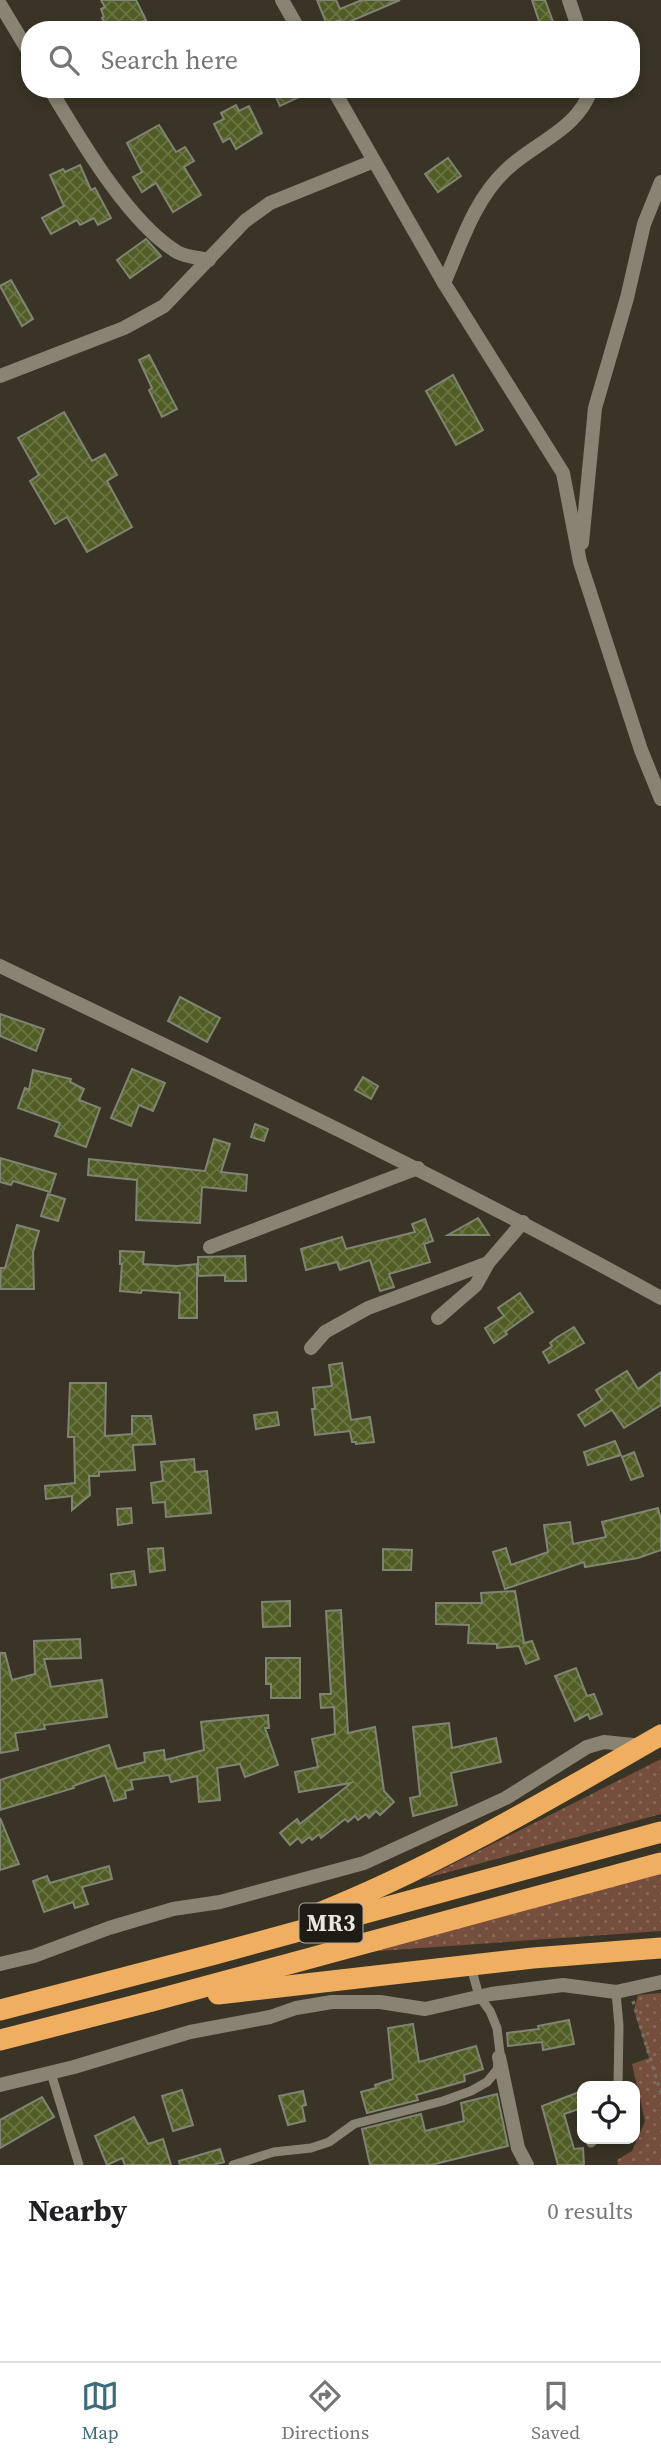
<!DOCTYPE html>
<style>
:root{--surface:#fff;--page:#f6f6f6;--text:#202124;--muted:#757577;--line:#e0e0e0;--accent:#3b6c7b}
body{margin:0;font-family:"Source Serif 4",serif;background:var(--page);color:var(--text)}
.controls{position:absolute;right:21px;bottom:21px;display:grid;overflow:hidden;border-radius:14px;box-shadow:0 4px 10px #0003}
.controls button{width:63px;height:63px;display:grid;place-items:center;padding:0;border:0;border-bottom:2px solid var(--line);background:var(--surface);color:var(--text);font:35px sans-serif}
.list{margin:0;padding:0;list-style:none}
h2{display:flex;justify-content:space-between;align-items:center;height:91px;margin:0;padding:0 28px;font-size:30px}
h2 small{font-size:23px;font-weight:400;color:var(--muted)}
.icon{flex:none;width:38px;height:38px;fill:none;stroke:currentColor;stroke-width:2;stroke-linecap:round;stroke-linejoin:round}
.map{position:relative;flex:none;width:661px;height:2165px;overflow:hidden}
.search{position:absolute;background:var(--surface);box-shadow:0 4px 10px #0003;left:21px;right:21px;top:21px;height:77px;display:flex;align-items:center;gap:18px;box-sizing:border-box;padding:0 24px;border-radius:28px;color:var(--muted);font-size:26px}
.sheet{height:196px;background:var(--surface)}
nav{display:flex;justify-content:space-around;align-items:center;box-sizing:border-box;height:98px;border-top:2px solid var(--line);background:var(--surface);font-size:19px;color:var(--muted)}
nav a{display:grid;justify-items:center;gap:4px}
nav .on{color:var(--accent)}
.map>svg:first-child{display:block}
</style>
<div class="map">
<svg width="661" height="2165" viewBox="0 0 661 2165">
<defs>
<pattern id="grass-dots" width="8" height="8" patternUnits="userSpaceOnUse" patternTransform="scale(1.75)"><rect width="8" height="8" fill="#764e3d"/><path d="M2 2h.1M6 6h.1" fill="none" stroke="#8a6859" stroke-width="1.8" stroke-linecap="round"/></pattern>
<pattern id="building-cross-hatch" width="8" height="8" patternUnits="userSpaceOnUse" patternTransform="scale(1.75)"><rect width="8" height="8" fill="#525d26"/><path d="M0 0l8 8M0 8l8-8" fill="none" stroke="#6b7445"/></pattern>
</defs>
<rect width="100%" height="100%" fill="#393425"/>
<!-- grass -->
<g fill="url(#grass-dots)">
<polygon points="661,1759 661,1814 423,1879"/>
<polygon points="661,1871 661,1931 364,1952"/>
<polygon points="661,1993 661,2165 618,2165 617,2160 632,2151 645,2121 632,2064 649,2058 634,2010 638,1995"/>
</g>
<!-- building -->
<g fill="url(#building-cross-hatch)" stroke="#7f8473" stroke-width="2">
<polygon points="101,0 136,0 146,20 126,30 108,30 102,18 104,17 101,9 105,7"/>
<polygon points="317,0 336,0 340,9 362,0 400,0 342,25 340,20 327,25"/>
<polygon points="532,0 545,0 556,30 542,30"/>
<polygon points="272,89 316,89 280,106"/>
<polygon points="236,105 239,111 249,106 262,133 236,149 230,138 223,142 214,124 224,119 221,113"/>
<polygon points="159,125 176,152 185,147 194,161 184,167 201,195 173,212 156,183 142,192 133,177 142,172 127,143"/>
<polygon points="448,158 461,176 438,192 425,174"/>
<polygon points="80,165 91,190 95,188 111,218 98,225 94,218 80,225 77,220 51,234 42,218 64,206 50,175 63,169 65,172"/>
<polygon points="146,239 161,256 130,278 117,260"/>
<polygon points="11,280 33,319 22,326 0,286"/>
<polygon points="149,355 177,409 162,417 149,390 152,388 139,360"/>
<polygon points="453,375 483,430 456,445 426,391"/>
<polygon points="64,412 92,461 105,454 117,475 107,481 132,527 87,552 67,517 55,524 30,481 39,475 18,438"/>
<polygon points="180,997 220,1018 207,1042 168,1021"/>
<polygon points="0,1014 44,1029 36,1051 0,1036"/>
<polygon points="132,1069 165,1083 153,1111 139,1105 131,1126 111,1118"/>
<polygon points="33,1070 71,1079 70,1082 84,1089 79,1100 100,1108 86,1147 55,1136 60,1123 18,1108 25,1088 29,1090"/>
<polygon points="363,1077 378,1086 371,1099 355,1090"/>
<polygon points="255,1124 268,1129 264,1141 251,1137"/>
<polygon points="214,1139 230,1144 221,1172 247,1175 246,1191 202,1187 200,1223 136,1220 137,1180 88,1175 89,1159 205,1171"/>
<polygon points="0,1158 56,1174 50,1192 13,1181 11,1185 0,1182"/>
<polygon points="48,1194 65,1199 58,1221 41,1216"/>
<polygon points="478,1218 489,1235 448,1235"/>
<polygon points="425,1219 433,1241 424,1244 430,1262 389,1274 394,1287 380,1291 370,1260 340,1270 337,1262 306,1270 301,1249 342,1237 346,1249 415,1232 412,1224"/>
<polygon points="17,1225 39,1231 33,1252 34,1289 0,1289 1,1268 5,1268"/>
<polygon points="120,1251 144,1252 143,1264 177,1266 197,1264 197,1318 179,1318 180,1293 142,1290 141,1293 120,1291 122,1264 120,1264"/>
<polygon points="245,1256 246,1281 225,1281 225,1275 198,1276 198,1257"/>
<polygon points="520,1293 533,1312 505,1332 507,1334 494,1343 485,1328 504,1316 498,1308"/>
<polygon points="574,1327 584,1343 549,1363 543,1352 552,1346 550,1343 556,1338"/>
<polygon points="342,1363 351,1420 370,1417 374,1442 356,1444 356,1442 352,1442 350,1431 315,1435 312,1409 315,1409 313,1388 332,1386 329,1365"/>
<polygon points="627,1371 638,1389 661,1372 661,1405 624,1428 612,1410 585,1426 578,1415 602,1400 596,1390"/>
<polygon points="70,1383 106,1383 105,1436 132,1434 132,1416 151,1416 155,1444 133,1445 135,1470 99,1472 99,1476 89,1476 90,1495 72,1510 72,1496 46,1499 45,1486 75,1483 74,1437 68,1437"/>
<polygon points="277,1412 279,1425 256,1429 254,1415"/>
<polygon points="615,1441 621,1455 588,1465 584,1452"/>
<polygon points="634,1452 643,1476 631,1480 622,1457"/>
<polygon points="194,1459 195,1472 207,1471 211,1513 166,1517 165,1502 153,1503 151,1483 163,1481 161,1462"/>
<polygon points="131,1508 132,1523 118,1525 117,1509"/>
<polygon points="658,1508 661,1520 661,1550 638,1558 585,1567 584,1562 505,1589 493,1552 506,1548 511,1565 548,1552 544,1525 570,1522 573,1544 606,1537 602,1522"/>
<polygon points="163,1548 165,1570 150,1572 148,1549"/>
<polygon points="383,1549 412,1550 411,1570 383,1570"/>
<polygon points="134,1571 136,1585 112,1588 111,1574"/>
<polygon points="515,1591 524,1643 532,1641 539,1659 526,1664 519,1646 497,1648 497,1644 468,1643 469,1625 436,1624 436,1603 482,1603 481,1593"/>
<polygon points="290,1601 290,1626 263,1627 262,1602"/>
<polygon points="341,1610 348,1733 375,1727 384,1791 394,1802 380,1815 376,1811 369,1818 366,1814 358,1820 355,1816 348,1822 345,1819 321,1838 319,1834 312,1840 309,1837 302,1843 298,1838 290,1845 280,1833 297,1819 300,1824 351,1783 299,1792 295,1772 318,1767 312,1739 335,1734 334,1707 321,1708 320,1694 331,1694 326,1611"/>
<polygon points="80,1639 81,1658 44,1659 51,1687 102,1680 107,1717 44,1725 45,1729 15,1733 18,1750 0,1753 0,1653 5,1653 12,1680 35,1674 34,1641"/>
<polygon points="266,1658 300,1658 300,1698 271,1698 271,1684 266,1684"/>
<polygon points="576,1668 587,1696 594,1694 602,1714 590,1719 588,1714 575,1721 555,1676"/>
<polygon points="268,1715 269,1728 265,1728 278,1765 245,1777 240,1764 217,1768 220,1800 199,1802 197,1776 171,1782 169,1775 131,1780 133,1789 125,1791 126,1798 114,1801 105,1775 73,1786 74,1788 0,1810 0,1780 109,1745 117,1769 145,1762 144,1753 164,1750 165,1760 204,1750 201,1722"/>
<polygon points="449,1723 452,1748 496,1738 501,1762 451,1773 457,1805 413,1816 410,1798 420,1796 413,1727"/>
<polygon points="0,1818 19,1864 0,1870"/>
<polygon points="109,1866 112,1879 82,1887 88,1904 75,1908 73,1902 44,1912 33,1881 47,1876 50,1883"/>
<polygon points="569,2020 574,2044 543,2050 542,2042 508,2046 507,2033 539,2029 538,2026"/>
<polygon points="413,2024 419,2062 476,2046 483,2069 464,2075 465,2081 416,2095 418,2100 367,2113 361,2092 376,2088 375,2085 393,2079 388,2028"/>
<polygon points="182,2090 193,2125 173,2131 162,2096"/>
<polygon points="303,2091 306,2105 302,2106 305,2121 288,2125 279,2096"/>
<polygon points="582,2091 582,2108 564,2114 574,2149 583,2148 584,2165 558,2165 542,2106"/>
<polygon points="497,2094 508,2146 431,2165 370,2165 362,2129 421,2114 425,2131 464,2121 461,2103"/>
<polygon points="42,2097 54,2117 0,2148 0,2120"/>
<polygon points="134,2117 148,2144 163,2139 171,2165 125,2165 122,2158 107,2165 95,2136"/>
<polygon points="220,2149 224,2162 213,2165 180,2165 179,2161"/>
</g>
<g fill="none" stroke-linecap="round" stroke-linejoin="round">
<!-- path -->
<polyline stroke="#736f62" stroke-width="3.5" stroke-dasharray="3.5 5" stroke-linecap="butt" points="633,2001 661,2094"/>
<!-- service -->
<g stroke="#888372" stroke-width="9">
<polyline points="616,1992 619,2026 618,2086"/>
<polyline points="51,2073 79,2165"/>
<polyline points="591,2143 595,2139"/>
<polyline points="233,2165 274,2152 311,2148 329,2142 354,2124 443,2101 471,2091 487,2082 497,2070 500,2053 497,2028 490,2011 479,1996 471,1967"/>
</g>
<!-- minor -->
<g stroke="#888372" stroke-width="14">
<polyline points="282,0 299,30"/>
<polyline points="569,0 579,30"/>
<polyline points="0,4 30,54"/>
<path d="M 50,89 C 80,139 128,222 177,252 C 186,257 200,258 209,260"/>
<polyline points="333,89 444,283 563,473 580,562 641,750 661,799"/>
<path d="M 444,283 C 461,244 474,200 506,170 C 534,143 579,129 591,89"/>
<polyline points="0,376 124,328 164,306 245,221 270,203 374,161"/>
<polyline points="582,543 595,408 627,298 644,224 661,182"/>
<path d="M 0,966 C 222,1073 445,1178 661,1298"/>
<polyline points="210,1247 418,1168"/>
<polyline points="438,1318 476,1285 488,1263"/>
<polyline points="311,1348 325,1332 368,1308 488,1263 523,1222"/>
<polyline points="0,1964 34,1956 109,1928 173,1909 220,1902 364,1863 506,1798 587,1747 604,1742 643,1746"/>
<polyline points="499,2057 518,2148 527,2165"/>
<polyline points="0,2085 74,2067 190,2032 270,2017 296,2008 332,2002 380,2002 425,2009 491,1994 563,1985 616,1992 661,1982"/>
</g>
<!-- motorway -->
<g stroke="#f0ae60" stroke-width="21">
<path d="M 314,1915 C 435,1867 548,1800 661,1735"/>
<polyline points="218,1994 533,1958 661,1948"/>
<polyline points="0,2010 215,1954 661,1832"/>
<polyline points="0,2040 152,2001 661,1863"/>
</g>
</g>
<g text-anchor="middle" stroke-width="5" stroke-linejoin="round" paint-order="stroke">
<!-- shield labels -->
<rect fill="#1e1c15" stroke="#adaaa2" stroke-width="2" x="299.5" y="1903.5" width="63" height="39" rx="5"/>
<g font-size="23" font-weight="bold" fill="#eae7de">
<text x="331" y="1931">MR3</text>
</g>
</g>
</svg>
<div class="controls">
<button><svg class="icon" aria-label="locate" viewBox="0 0 24 24"><circle cx="12" cy="12" r="6"/><path d="M12 2v4M12 18v4M2 12h4M18 12h4"/></svg></button>
</div>
<div class="search"><svg class="icon" aria-label="search" viewBox="0 0 24 24"><circle cx="10" cy="10" r="6"/><path d="M15 15l6 6"/></svg>Search here</div>
</div>
<section class="sheet">
<h2>Nearby<small>0 results</small></h2>
<ul class="list">
</ul>
</section>
<nav>
<a class="on"><svg class="icon" aria-label="map" viewBox="0 0 24 24"><path d="M3 6l6-2 6 2 6-2v14l-6 2-6-2-6 2zM9 4v14M15 6v14"/></svg>Map</a>
<a><svg class="icon" aria-label="directions" viewBox="0 0 24 24"><path d="M12 3l9 9-9 9-9-9zM9 14v-3h6M13 9l2 2-2 2"/></svg>Directions</a>
<a><svg class="icon" aria-label="saved" viewBox="0 0 24 24"><path d="M7 4h10v16l-5-4-5 4z"/></svg>Saved</a>
</nav>
